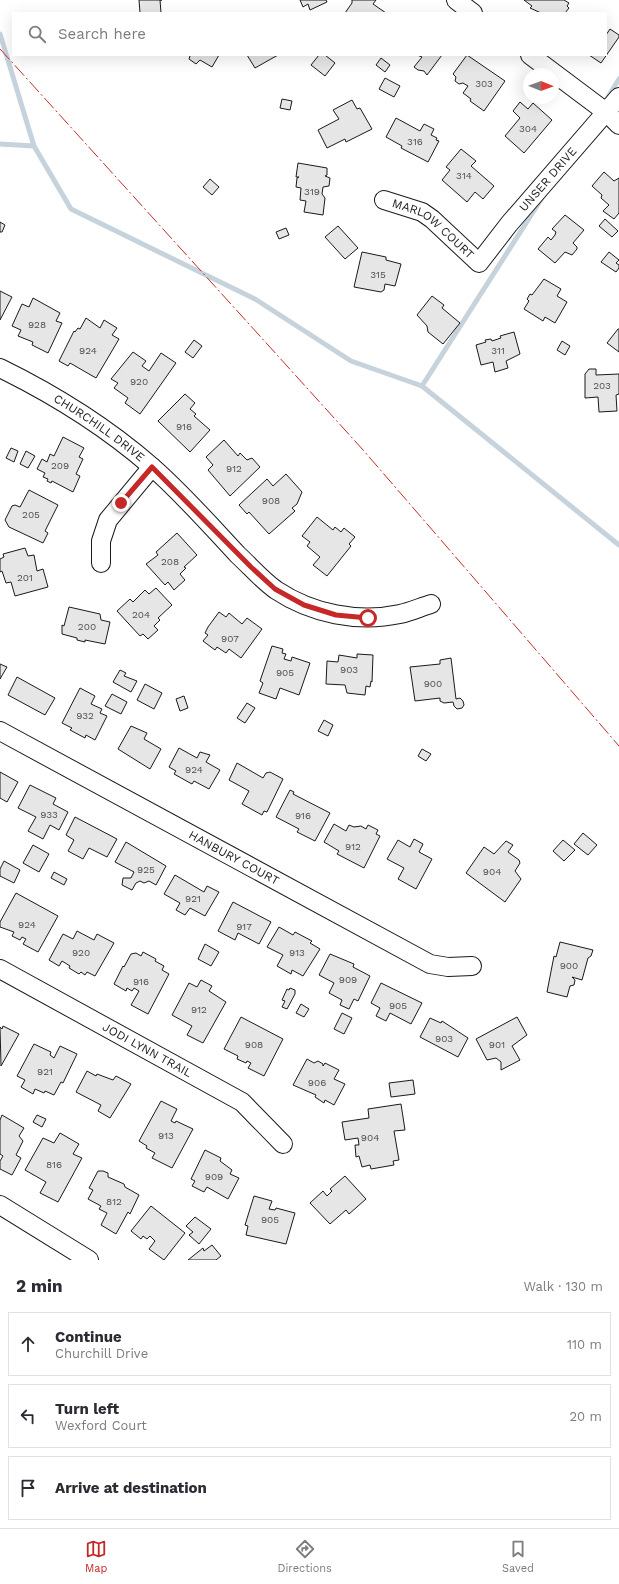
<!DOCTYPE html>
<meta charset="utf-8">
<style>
:root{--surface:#fff;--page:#f2f2f3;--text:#2b2b33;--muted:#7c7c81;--line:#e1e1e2;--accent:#c62828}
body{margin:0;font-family:"Work Sans",sans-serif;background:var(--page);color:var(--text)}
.compass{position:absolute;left:523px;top:68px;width:36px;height:36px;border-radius:50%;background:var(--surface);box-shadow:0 4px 16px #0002;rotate:91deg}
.stop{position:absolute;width:12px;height:12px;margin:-9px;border:3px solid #c62828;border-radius:50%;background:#fff}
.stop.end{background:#c62828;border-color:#fff;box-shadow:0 1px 4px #0008}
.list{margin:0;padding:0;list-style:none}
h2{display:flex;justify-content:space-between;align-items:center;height:52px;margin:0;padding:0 16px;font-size:17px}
h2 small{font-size:13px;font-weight:400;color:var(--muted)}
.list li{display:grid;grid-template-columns:26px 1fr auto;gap:12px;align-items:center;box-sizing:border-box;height:64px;margin:0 8px 8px;padding:0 8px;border:1px solid var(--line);border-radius:0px}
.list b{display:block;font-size:15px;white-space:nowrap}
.list p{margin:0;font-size:13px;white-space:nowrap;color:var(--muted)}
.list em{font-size:13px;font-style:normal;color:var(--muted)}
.icon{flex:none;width:22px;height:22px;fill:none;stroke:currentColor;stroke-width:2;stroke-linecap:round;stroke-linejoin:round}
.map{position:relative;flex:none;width:619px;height:1260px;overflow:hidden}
.search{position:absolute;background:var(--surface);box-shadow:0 4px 16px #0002;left:12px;right:12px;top:12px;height:44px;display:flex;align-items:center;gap:10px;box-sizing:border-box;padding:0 14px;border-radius:0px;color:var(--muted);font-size:15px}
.sheet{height:268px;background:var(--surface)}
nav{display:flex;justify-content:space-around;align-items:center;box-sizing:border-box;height:56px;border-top:1px solid var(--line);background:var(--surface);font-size:11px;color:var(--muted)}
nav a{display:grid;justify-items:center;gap:2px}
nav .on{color:var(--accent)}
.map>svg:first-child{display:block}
</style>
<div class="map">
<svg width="619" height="1260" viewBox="0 0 619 1260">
<rect width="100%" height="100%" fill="#fff"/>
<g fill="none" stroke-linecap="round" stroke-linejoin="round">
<!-- stream -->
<g stroke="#c6d2dc" stroke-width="5">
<polyline points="0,34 34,146 71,209 255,299 351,361 422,386 619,545"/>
<polyline points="608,97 619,79"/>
<polyline points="0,144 34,146"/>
<polyline points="422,386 542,198"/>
</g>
</g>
<!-- building -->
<g fill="#e6e6e6" stroke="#1a1a1a">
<polygon points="139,0 162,0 160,0 161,13 140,13"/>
<polygon points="300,0 326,0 327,2 310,10 308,4 303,7"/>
<polygon points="376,0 373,4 386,13 345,13 352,3 352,0"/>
<polygon points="524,0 564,0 569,3 567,6 569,8 565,13 541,13 530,8 532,6"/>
<polygon points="610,29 619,35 619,37 601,63 589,55 606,55 606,35"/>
<polygon points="188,55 219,55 212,67 200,60 196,64 189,59 190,56"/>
<polygon points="247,55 278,55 255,68"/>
<polygon points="319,55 325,55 335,63 325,76 311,65"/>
<polygon points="417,55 442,55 427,75 424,71 418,70 414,67 422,57"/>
<polygon points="467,55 505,81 484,111 470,101 471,99 463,93 468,86 463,83 459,84 455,81 456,77 453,74"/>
<polygon points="381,58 390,65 385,72 376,65"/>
<polygon points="385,78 400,86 394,97 379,89"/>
<polygon points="282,99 292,101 290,110 280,108"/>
<polygon points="352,100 357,109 360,108 372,129 346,142 345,139 327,148 318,130 339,119 333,110"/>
<polygon points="520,102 528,109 533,103 552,120 524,153 505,136 520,118 513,111"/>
<polygon points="396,118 420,131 424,124 434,129 431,135 437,138 436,140 439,141 428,162 401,148 402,146 386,137"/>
<polygon points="461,149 476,161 471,166 494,186 483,199 475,192 467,202 442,180 450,170 446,167"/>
<polygon points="298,163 327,168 327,175 325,176 330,178 329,186 323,187 322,194 325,198 323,215 304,212 306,201 300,200 301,188 296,187 297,178 299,177 296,177"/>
<polygon points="604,172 614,181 619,178 619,213 614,219 603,211 609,205 601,198 602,195 592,186"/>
<polygon points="210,179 219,187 212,195 203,187"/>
<polygon points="565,215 584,230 573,243 577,247 577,249 572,255 565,252 555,263 538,249 548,237 551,240 555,235 556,232 552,229"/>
<polygon points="605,219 618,231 612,237 599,226"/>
<polygon points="0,222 5,225 2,232 0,232"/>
<polygon points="338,226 358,248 345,259 325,237"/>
<polygon points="286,228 289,235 279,239 276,232"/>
<polygon points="362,252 386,257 386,260 401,264 395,286 385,284 384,290 381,292 354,287"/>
<polygon points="609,252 619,260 616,263 619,265 619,268 616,272 601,262"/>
<polygon points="544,279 561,289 557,296 567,302 555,323 545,317 543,321 524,309 529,301 527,299 530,294 532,295"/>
<polygon points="0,291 12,297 0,320"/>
<polygon points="432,296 444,305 442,308 460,323 443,344 428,332 427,326 417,315"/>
<polygon points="33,298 60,313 56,321 62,323 48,353 32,345 33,342 18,336 21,330 12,326 22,304 29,307"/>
<polygon points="86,318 100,328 104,320 117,328 112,335 119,339 96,378 70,363 68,366 59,361 74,331 75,332 78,328 80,329"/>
<polygon points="618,329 619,329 619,352 607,343"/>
<polygon points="514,332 520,354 506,361 508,368 495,372 493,362 481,365 476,345 486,342 485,340 491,339 492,341 501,338 500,336"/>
<polygon points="194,340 202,346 193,358 185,352"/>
<polygon points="562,341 570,346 565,355 557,350"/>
<polygon points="133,352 146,361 142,366 149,371 161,353 176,363 140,414 125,403 128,398 114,388 118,383 111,379"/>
<polygon points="589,369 596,369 596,375 619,374 619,394 616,395 617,411 599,412 598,397 585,398 585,374"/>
<polygon points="185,394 195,403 190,409 196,414 194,416 210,430 190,452 158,421"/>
<polygon points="63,437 84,448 79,457 83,459 76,474 80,476 73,492 52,481 51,483 47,481 48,479 43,477 45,473 37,469 42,459 47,462 50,454 54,456"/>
<polygon points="224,440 238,456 240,453 247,460 252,458 260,467 230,496 208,470 213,465 206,457"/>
<polygon points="11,448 18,451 14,462 6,458"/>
<polygon points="26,451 35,456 28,468 20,464"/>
<polygon points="286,474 302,492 297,504 292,508 295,511 269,534 249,512 247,514 239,505 267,479 273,486"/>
<polygon points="29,490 58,505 45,531 48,533 43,543 9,527 5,520 12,506 15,505 20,507"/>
<polygon points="317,517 333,530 335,527 341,532 344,528 355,537 349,544 351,546 327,576 313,565 320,557 307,546 310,542 302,536"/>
<polygon points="177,533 197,555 184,567 186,568 180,574 185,580 174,590 168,582 165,585 146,564 158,555 156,552"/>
<polygon points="25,548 28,556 34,555 37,571 43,569 48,587 15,596 11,582 6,583 2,571 0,572 0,559 4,557 3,554"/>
<polygon points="156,588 172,605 158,618 160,620 154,626 158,630 148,639 143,634 140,636 117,611 130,599 133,602 145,590 149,594"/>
<polygon points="69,607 100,614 101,620 110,622 105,644 85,640 85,642 77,640 77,638 62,634 62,625 64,626"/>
<polygon points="219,612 226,617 229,613 242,624 247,618 262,629 241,658 229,649 226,653 217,647 215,650 203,641 208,635 205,633 208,627"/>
<polygon points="272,646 283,649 282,653 286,654 284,659 291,661 292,657 310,663 299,695 280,688 276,699 259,693 263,683 260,681"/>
<polygon points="357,654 373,655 372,682 371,681 370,687 366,686 365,695 347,693 345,685 326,684 327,661 338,662 339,655 357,658"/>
<polygon points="451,658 456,699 460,698 463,701 464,705 462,708 457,709 454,706 453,702 444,703 440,701 440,698 415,701 410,667 440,664 440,660"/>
<polygon points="0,664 7,667 0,679"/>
<polygon points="120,670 126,673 124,676 137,681 131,692 113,682"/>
<polygon points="17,677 55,698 45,715 8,695"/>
<polygon points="145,684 162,693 154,709 137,700"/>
<polygon points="80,688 95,696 91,704 102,709 100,713 107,716 95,740 86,735 85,738 70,730 72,728 62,723"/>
<polygon points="112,694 127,702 121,714 105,706"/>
<polygon points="184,696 188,708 180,711 176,699"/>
<polygon points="247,703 255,708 245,723 237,718"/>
<polygon points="324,720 333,725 328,736 318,731"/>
<polygon points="131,726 147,733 144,739 161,749 150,769 118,749"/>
<polygon points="179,748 197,758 200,752 210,755 206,762 220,770 209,789 194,781 192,784 174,774 176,771 169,767"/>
<polygon points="422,749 431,754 426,761 418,756"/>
<polygon points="237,763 263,778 266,773 270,772 283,779 267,812 264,811 262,815 242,804 249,791 229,780"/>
<polygon points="0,772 18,782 7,802 0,798"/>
<polygon points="30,785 56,798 53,804 68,812 59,830 50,825 43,839 28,831 36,817 18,808"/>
<polygon points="290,790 294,792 293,794 330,813 315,841 297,832 299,829 276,817"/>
<polygon points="75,817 117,839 107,857 89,848 83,859 68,851 74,840 66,835"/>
<polygon points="334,824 346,831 349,825 354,827 361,826 366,829 368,825 378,830 376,834 380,836 364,868 337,854 339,851 324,842"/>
<polygon points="583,833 597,845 588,855 574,844"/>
<polygon points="414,839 423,844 419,852 432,859 416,889 398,879 404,868 387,859 398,840 410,847"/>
<polygon points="563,840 575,850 564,861 553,851"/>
<polygon points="506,841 513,845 508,852 519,860 520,863 515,871 521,879 505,902 466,873 484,847 494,854"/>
<polygon points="126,842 166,866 156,885 149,881 144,883 140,881 136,883 132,890 122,885 123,878 131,878 134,872 115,862"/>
<polygon points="33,845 49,854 39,872 23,863"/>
<polygon points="4,861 20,870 14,883 0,876 0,869"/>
<polygon points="54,872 67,879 64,885 51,878"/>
<polygon points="175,875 204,892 207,886 219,892 205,916 190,908 185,915 176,910 180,903 164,894"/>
<polygon points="16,893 58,916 38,952 23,944 26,939 22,937 20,940 12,936 14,932 0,927 0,922"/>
<polygon points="233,902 271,922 259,944 238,933 235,940 218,931"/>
<polygon points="279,927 293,935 295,932 312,941 310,943 320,949 303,976 292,970 291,974 277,966 283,955 267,947"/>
<polygon points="77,931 94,940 97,934 114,943 95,976 87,972 85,975 81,972 79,974 69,968 70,966 62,961 59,966 49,960 63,934 73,939"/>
<polygon points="560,942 593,950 591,956 588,958 582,980 572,977 575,980 574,985 570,986 567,997 547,992 554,956 556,957"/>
<polygon points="205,944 219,952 211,966 198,959"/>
<polygon points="143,952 156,959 155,961 164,966 162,970 169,974 148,1014 131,1005 139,991 134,988 132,991 127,988 126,991 114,984 123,966 124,967 131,954 136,953 141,956"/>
<polygon points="330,954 354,964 353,967 370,976 358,1001 354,999 349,1009 340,1005 342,1000 329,993 334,983 319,975"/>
<polygon points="201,980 212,986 209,991 226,1002 203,1043 187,1035 192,1026 172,1015 189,983 197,987"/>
<polygon points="381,983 422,1003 411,1024 390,1013 386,1021 376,1016 380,1008 371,1003"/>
<polygon points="290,988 295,990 295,994 287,1009 282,1007 285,1001 282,1000 287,989 289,990"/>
<polygon points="301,1004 309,1009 304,1017 296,1013"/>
<polygon points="342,1013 352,1018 344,1034 334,1029"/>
<polygon points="241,1017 283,1039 264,1076 248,1068 251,1063 247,1061 246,1063 237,1059 238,1056 224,1049"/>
<polygon points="517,1017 527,1035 512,1046 520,1060 501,1070 501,1062 496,1058 487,1060 476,1039"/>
<polygon points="430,1018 441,1023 442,1021 468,1038 458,1057 420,1037"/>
<polygon points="3,1026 19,1034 1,1066 0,1027 2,1029"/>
<polygon points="34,1044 51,1052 50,1055 54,1058 60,1046 77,1054 63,1083 61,1082 54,1095 45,1091 44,1093 35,1089 33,1094 21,1087 25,1080 17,1076"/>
<polygon points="307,1059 314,1063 318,1061 323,1064 323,1066 325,1063 339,1070 334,1079 345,1084 334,1105 325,1100 324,1103 315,1097 316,1095 293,1085"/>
<polygon points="87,1071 96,1076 97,1074 113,1080 116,1076 131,1084 110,1118 98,1111 101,1105 76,1092"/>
<polygon points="413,1080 415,1094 391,1097 389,1083"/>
<polygon points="161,1101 177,1109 171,1121 175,1123 176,1121 193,1129 172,1168 152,1158 155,1153 146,1148 147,1146 139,1141"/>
<polygon points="401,1104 405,1130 394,1131 399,1160 393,1161 394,1165 371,1169 370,1165 362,1167 359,1156 356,1157 355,1145 359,1145 358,1138 345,1140 342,1122 369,1118 368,1109"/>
<polygon points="2,1115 24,1128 19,1136 23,1141 16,1155 21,1158 12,1175 0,1169 0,1161 3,1156 0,1154 0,1120"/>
<polygon points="37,1115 46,1119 42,1127 33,1122"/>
<polygon points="60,1133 79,1144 73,1154 82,1158 58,1202 40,1193 46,1182 25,1170 43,1138 54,1143"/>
<polygon points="205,1150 221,1158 220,1161 232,1170 230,1174 239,1178 228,1199 207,1187 204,1192 192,1186 195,1181 191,1179"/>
<polygon points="98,1171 103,1171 108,1173 108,1177 124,1184 125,1187 139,1195 130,1214 128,1212 116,1234 101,1225 107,1213 99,1209 101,1206 88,1199 93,1190 89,1188"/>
<polygon points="345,1176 366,1199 349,1214 346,1210 330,1224 310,1203 323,1191 327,1196 332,1191 330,1189"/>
<polygon points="254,1196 272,1201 269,1209 275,1210 276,1208 295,1213 286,1244 246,1235 248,1226 245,1225"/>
<polygon points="151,1206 185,1233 164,1260 149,1249 155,1241 150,1236 147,1239 143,1236 141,1239 131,1231"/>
<polygon points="195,1217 211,1229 199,1244 189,1235 193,1232 186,1226"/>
<polygon points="212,1245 221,1256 216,1260 188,1260 203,1248 204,1251"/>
</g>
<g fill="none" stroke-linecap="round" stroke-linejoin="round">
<defs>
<g id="minor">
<polyline points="456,0 473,13"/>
<polyline points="530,55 606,112 619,125"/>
<path id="s1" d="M 384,200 L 422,212 L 432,219 L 479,263 L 509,224 L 619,97"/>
<path id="s2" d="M 0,368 C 55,395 105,426 151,466 C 182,493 210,525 238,555 C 250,566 262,580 276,590 C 312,614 358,623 400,614 C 410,612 421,607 431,604"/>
<polyline points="101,563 101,541 108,520 152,467"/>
<path id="s3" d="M 0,731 L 430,964 L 448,967 L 472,966"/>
<path id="s4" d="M 0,969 L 242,1102 L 283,1144"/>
<polyline points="0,1205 89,1260"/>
</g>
</defs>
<!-- minor casing -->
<use href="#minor" stroke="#1a1a1a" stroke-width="20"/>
<!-- minor -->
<use href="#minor" stroke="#fff" stroke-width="18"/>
<!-- power -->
<polyline stroke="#c62828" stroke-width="1" stroke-dasharray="14 3 2 3" stroke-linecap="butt" points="0,49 364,451 619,746"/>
</g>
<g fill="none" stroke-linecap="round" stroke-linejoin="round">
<!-- route -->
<polyline stroke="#c62828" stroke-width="5" points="121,503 152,467 251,567 275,589 304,605 336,615 368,618"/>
</g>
<g text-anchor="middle" stroke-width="3" stroke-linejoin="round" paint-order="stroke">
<!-- number labels -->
<g font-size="10" fill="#4d4d4d">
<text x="484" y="87">303</text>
<text x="528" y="132">304</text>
<text x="415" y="145">316</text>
<text x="464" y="179">314</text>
<text x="312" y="195">319</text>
<text x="378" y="278">315</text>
<text x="37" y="328">928</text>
<text x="88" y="354">924</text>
<text x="498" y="354">311</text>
<text x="139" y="385">920</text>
<text x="602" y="389">203</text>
<text x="184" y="430">916</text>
<text x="60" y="469">209</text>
<text x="234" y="472">912</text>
<text x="271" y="504">908</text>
<text x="31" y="518">205</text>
<text x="170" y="565">208</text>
<text x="25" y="581">201</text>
<text x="141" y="618">204</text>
<text x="87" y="630">200</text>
<text x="230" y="642">907</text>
<text x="349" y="673">903</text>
<text x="285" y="676">905</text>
<text x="433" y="687">900</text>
<text x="85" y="719">932</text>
<text x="194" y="773">924</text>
<text x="49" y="818">933</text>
<text x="303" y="819">916</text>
<text x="353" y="850">912</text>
<text x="146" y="873">925</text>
<text x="492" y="875">904</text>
<text x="193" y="902">921</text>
<text x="27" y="928">924</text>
<text x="244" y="930">917</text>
<text x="81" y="956">920</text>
<text x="297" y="956">913</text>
<text x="569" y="969">900</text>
<text x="348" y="983">909</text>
<text x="141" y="985">916</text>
<text x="398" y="1009">905</text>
<text x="199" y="1013">912</text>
<text x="444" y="1042">903</text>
<text x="254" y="1048">908</text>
<text x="497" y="1048">901</text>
<text x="45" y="1075">921</text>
<text x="317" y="1086">906</text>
<text x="166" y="1139">913</text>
<text x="370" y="1141">904</text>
<text x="54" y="1168">816</text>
<text x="214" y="1180">909</text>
<text x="114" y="1205">812</text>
<text x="270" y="1223">905</text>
</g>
<!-- street labels -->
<g font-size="12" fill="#1a1a1a" stroke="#fff">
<text dy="4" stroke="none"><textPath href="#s1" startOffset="225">UNSER DRIVE</textPath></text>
<text dy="4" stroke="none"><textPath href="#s1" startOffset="58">MARLOW COURT</textPath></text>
<text dy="4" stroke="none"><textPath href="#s2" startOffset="116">CHURCHILL DRIVE</textPath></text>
<text dy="4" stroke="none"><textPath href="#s3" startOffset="266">HANBURY COURT</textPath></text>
<text dy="4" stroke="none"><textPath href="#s4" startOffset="168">JODI LYNN TRAIL</textPath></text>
</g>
</g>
</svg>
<svg class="compass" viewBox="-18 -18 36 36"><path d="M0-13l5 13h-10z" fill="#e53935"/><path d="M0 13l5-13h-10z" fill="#7c7c81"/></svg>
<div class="stop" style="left:368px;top:618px"></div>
<div class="stop end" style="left:121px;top:503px"></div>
<div class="search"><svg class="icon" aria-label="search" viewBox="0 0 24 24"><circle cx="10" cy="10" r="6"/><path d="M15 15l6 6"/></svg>Search here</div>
</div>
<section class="sheet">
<h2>2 min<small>Walk · 130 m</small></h2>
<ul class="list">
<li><svg class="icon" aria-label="ahead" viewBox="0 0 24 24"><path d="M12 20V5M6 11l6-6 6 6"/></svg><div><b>Continue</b><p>Churchill Drive</p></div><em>110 m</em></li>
<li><svg class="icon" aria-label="left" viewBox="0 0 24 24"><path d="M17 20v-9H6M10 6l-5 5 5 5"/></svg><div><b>Turn left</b><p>Wexford Court</p></div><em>20 m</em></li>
<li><svg class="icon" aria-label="arrive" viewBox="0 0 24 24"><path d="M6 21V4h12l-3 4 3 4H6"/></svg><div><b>Arrive at destination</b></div></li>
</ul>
</section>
<nav>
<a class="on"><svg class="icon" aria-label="map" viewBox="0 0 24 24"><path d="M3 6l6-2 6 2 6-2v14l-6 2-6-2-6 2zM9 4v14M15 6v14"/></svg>Map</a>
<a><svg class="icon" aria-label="directions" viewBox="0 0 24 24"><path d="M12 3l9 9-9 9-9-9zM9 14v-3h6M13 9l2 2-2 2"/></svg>Directions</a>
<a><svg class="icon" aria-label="saved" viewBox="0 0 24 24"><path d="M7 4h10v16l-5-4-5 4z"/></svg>Saved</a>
</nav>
